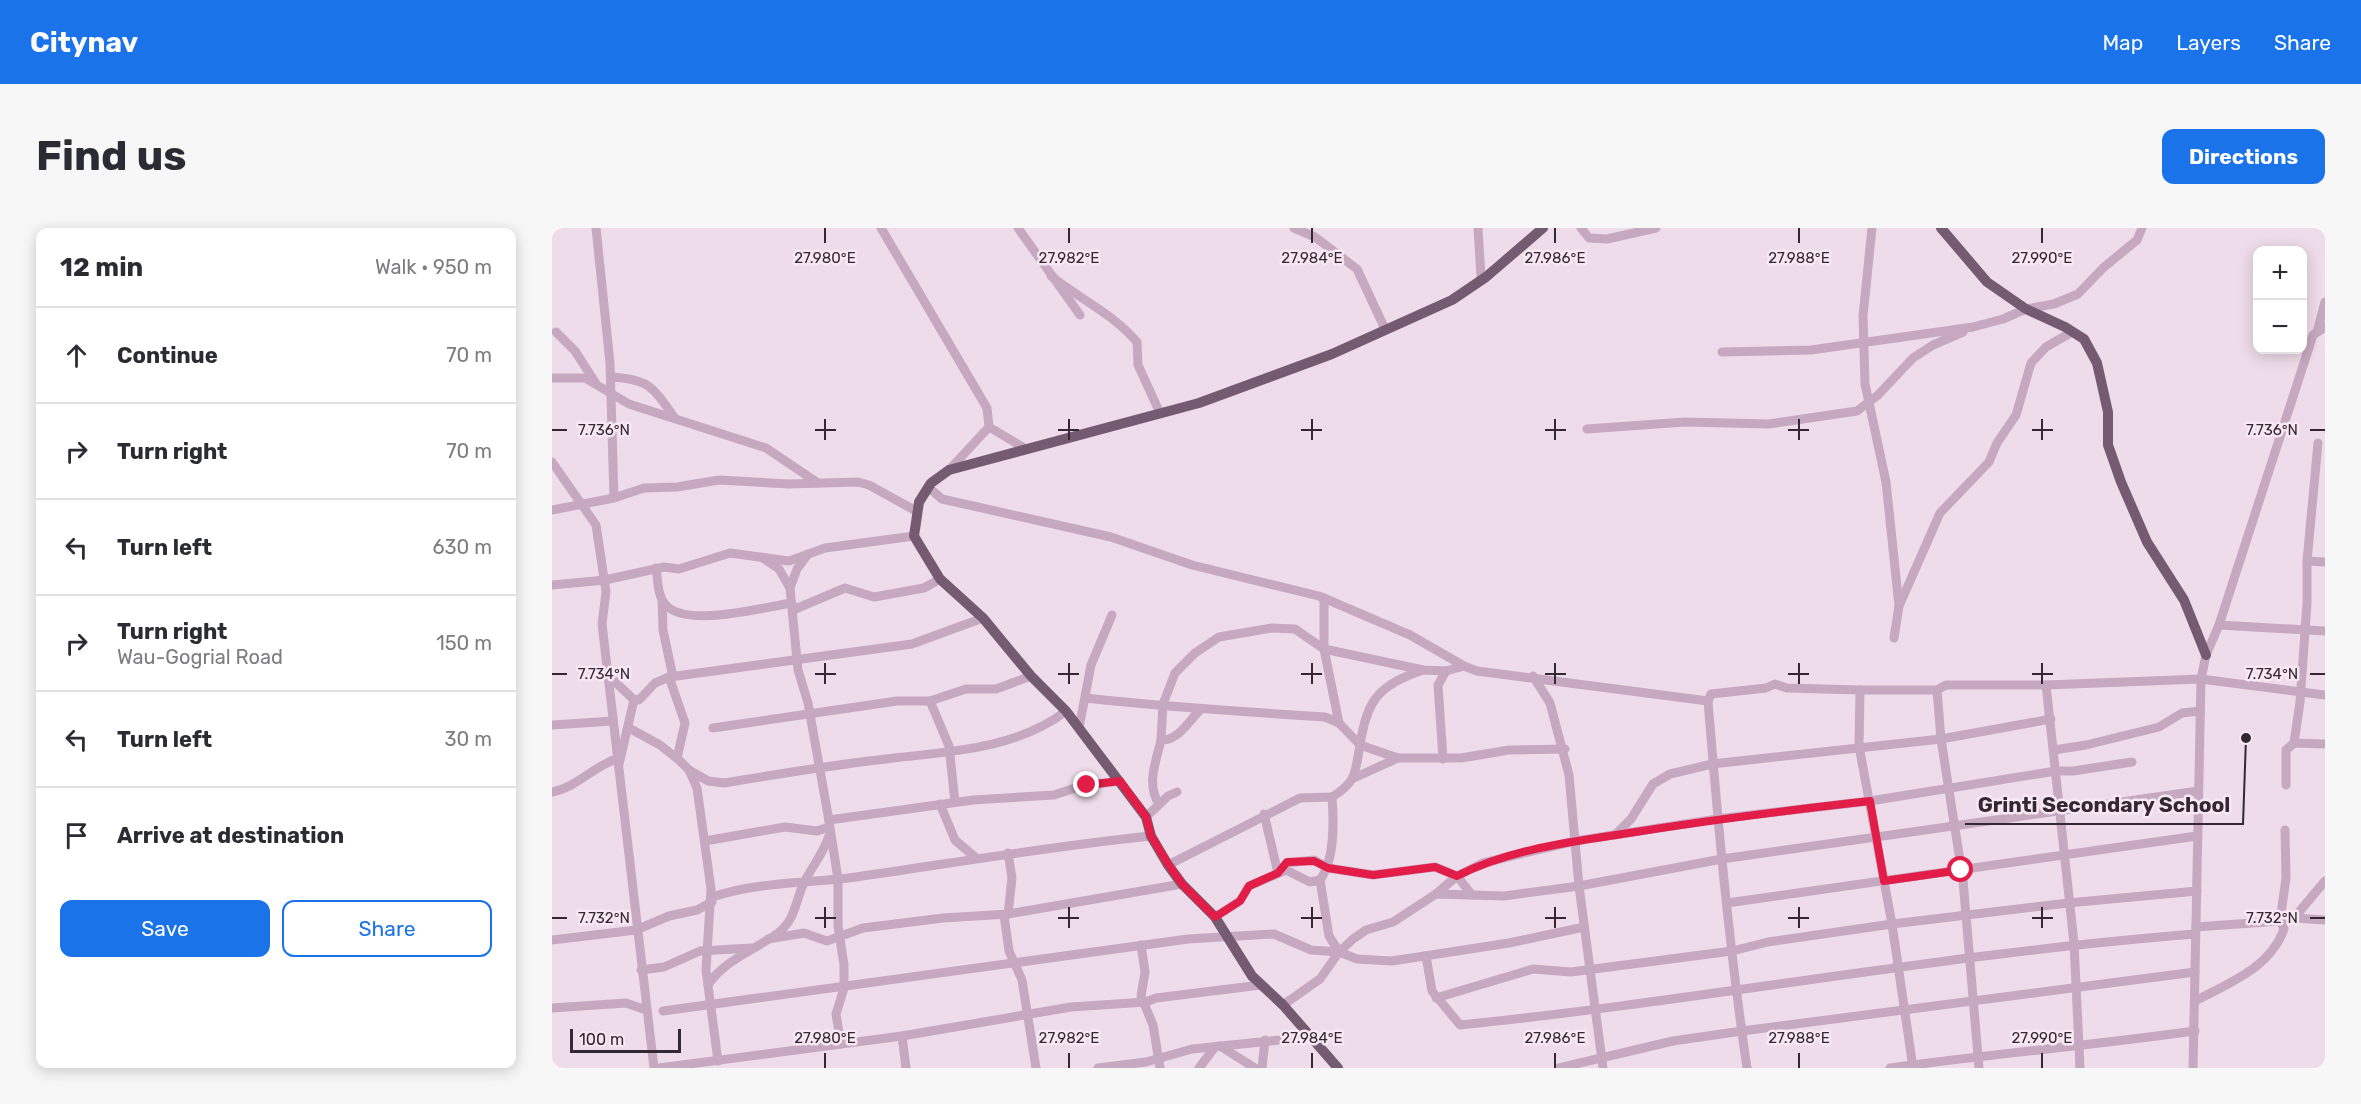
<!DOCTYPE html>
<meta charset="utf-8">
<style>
:root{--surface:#fff;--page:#f7f7f7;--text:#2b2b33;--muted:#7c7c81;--line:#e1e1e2;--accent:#1a73e8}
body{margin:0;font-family:Rubik,sans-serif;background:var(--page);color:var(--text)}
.controls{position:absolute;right:18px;top:18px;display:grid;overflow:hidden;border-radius:12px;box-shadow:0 3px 15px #0003}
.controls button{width:54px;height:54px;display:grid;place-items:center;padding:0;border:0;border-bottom:2px solid var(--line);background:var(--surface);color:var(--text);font:30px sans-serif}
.scale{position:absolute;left:18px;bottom:15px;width:111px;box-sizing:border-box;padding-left:6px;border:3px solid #342833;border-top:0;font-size:16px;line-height:21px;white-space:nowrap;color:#342833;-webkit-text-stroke:4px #f7e8f3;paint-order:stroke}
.stop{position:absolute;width:18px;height:18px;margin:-14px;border:4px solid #e11d48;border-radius:50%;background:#fff}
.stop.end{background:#e11d48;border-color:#fff;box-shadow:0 2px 6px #0008}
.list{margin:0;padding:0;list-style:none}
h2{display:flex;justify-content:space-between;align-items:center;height:78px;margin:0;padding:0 24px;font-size:26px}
h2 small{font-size:20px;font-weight:400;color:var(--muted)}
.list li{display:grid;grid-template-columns:39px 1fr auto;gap:18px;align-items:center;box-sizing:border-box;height:96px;padding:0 24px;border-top:2px solid var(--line)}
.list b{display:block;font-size:22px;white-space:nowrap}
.list p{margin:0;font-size:20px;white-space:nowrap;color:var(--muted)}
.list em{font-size:20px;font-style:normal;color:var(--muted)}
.actions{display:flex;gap:12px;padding:18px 24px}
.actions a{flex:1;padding:14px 0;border:2px solid var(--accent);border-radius:12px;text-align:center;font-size:21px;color:var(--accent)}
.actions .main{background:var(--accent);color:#fff}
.icon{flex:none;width:33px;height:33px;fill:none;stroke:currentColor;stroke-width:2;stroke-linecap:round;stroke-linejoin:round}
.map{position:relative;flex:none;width:1773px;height:840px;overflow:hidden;border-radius:12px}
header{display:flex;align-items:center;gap:36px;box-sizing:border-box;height:84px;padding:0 30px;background:var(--accent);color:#fff}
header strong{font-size:28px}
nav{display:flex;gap:33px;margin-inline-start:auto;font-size:21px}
.intro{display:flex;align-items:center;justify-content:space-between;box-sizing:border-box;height:144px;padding:0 36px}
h1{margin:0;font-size:42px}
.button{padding:15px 27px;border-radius:12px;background:var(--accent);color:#fff;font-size:21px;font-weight:700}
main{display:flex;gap:36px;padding:0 36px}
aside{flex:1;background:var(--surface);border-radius:12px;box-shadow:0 3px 15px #0003}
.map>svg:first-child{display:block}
</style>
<header>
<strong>Citynav</strong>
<nav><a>Map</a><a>Layers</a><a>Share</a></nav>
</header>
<div class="intro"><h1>Find us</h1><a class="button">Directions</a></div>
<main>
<aside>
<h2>12 min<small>Walk · 950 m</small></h2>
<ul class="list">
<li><svg class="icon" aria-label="ahead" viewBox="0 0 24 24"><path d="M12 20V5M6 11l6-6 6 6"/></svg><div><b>Continue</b></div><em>70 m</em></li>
<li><svg class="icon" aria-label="right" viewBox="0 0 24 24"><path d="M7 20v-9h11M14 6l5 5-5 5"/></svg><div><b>Turn right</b></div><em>70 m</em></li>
<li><svg class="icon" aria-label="left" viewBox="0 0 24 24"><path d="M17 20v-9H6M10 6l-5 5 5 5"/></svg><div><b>Turn left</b></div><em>630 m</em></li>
<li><svg class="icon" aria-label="right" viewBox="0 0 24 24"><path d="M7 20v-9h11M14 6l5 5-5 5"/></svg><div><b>Turn right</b><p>Wau-Gogrial Road</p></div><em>150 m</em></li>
<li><svg class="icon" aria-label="left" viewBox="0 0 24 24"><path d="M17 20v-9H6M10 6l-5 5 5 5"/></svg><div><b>Turn left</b></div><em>30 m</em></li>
<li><svg class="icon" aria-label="arrive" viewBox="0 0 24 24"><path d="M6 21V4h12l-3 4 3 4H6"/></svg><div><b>Arrive at destination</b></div></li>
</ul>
<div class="actions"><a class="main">Save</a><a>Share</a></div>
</aside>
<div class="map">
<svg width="1773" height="840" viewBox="0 0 1773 840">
<rect width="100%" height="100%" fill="#efdcea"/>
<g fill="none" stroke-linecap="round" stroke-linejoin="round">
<!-- minor -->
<g stroke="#c6a9c0" stroke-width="9">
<polyline points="44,0 58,135 62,270"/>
<polyline points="329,0 435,180 437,199 397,242"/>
<polyline points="466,0 528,87"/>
<polyline points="742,0 763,9 805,41 833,101"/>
<polyline points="926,0 929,49"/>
<polyline points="1029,0 1037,10 1055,11 1104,0"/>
<polyline points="1320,0 1311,88 1313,156 1334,254 1347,378"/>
<path d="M 499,48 C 528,71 560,85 585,114 L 586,137 L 608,185"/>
<polyline points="4,104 23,123 43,154"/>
<polyline points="1765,104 1773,74"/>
<polyline points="1170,124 1259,122 1421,99 1451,91 1474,81 1502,76 1526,66 1551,40 1585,12 1590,0"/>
<path d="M 59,149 C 97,151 101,159 122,189"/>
<polyline points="0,150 33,150 77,176 214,220 266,255"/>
<polyline points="437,199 474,221"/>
<polyline points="1035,201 1133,194 1217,196 1305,183 1326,167 1361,130 1381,117 1411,104"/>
<polyline points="0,234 44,297 54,364 50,396 102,840"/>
<polyline points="376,259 390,271 559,309 640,337 767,368 858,407 912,438 925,443 1156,473"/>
<polyline points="0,282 62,270 92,260 125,259 167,252 237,256 306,254 317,257 364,283"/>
<polyline points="211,330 227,341 238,360 246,442 256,475 276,587 286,651 286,698 292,737 292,760 284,786 289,816"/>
<polyline points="1755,333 1773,334"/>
<path d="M 104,340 C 106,352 105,366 113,376 C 133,401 211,379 240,375"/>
<polyline points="0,357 53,352 112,339 127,341 178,325 237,333 273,320 362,308"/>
<polyline points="238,360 245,341 256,326"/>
<polyline points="110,372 111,402 121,449"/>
<polyline points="241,382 293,360 322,369 372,360 388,351"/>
<polyline points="1667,397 1773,403"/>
<polyline points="1342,410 1347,378 1388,285 1437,234 1445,215 1464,187 1479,135 1494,119 1520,104"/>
<path d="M 871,442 C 827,457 815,471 808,517 L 846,530 L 909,530 L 957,522 L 1013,521"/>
<polyline points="55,446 81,471 87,472 103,455 117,449 360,416 431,390"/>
<polyline points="981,448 998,475 1017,547 1027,658 1051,840"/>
<polyline points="117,449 133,495 125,530"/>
<polyline points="1494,457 1522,715 1528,840"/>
<polyline points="1308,462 1307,518 1340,696 1361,840"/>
<polyline points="1385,462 1389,511 1411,652 1427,840"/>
<path d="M 534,470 C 614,479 693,484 773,489 L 787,495 L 772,421 L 772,370"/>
<polyline points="378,473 397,518 403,574"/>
<polyline points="0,497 61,493"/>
<polyline points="77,500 108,517 127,532 137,542 145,560 159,661 154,742 166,833"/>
<polyline points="161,500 345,473 378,473 414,461 444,461 479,448"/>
<polyline points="527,500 539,437 560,387"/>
<polyline points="609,512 611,476 623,445 643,425 667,409 720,400 743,401 772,421 871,442 894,443 912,438"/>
<polyline points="1742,515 1773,516"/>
<polyline points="1502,522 1534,517 1607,499 1630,485 1648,483"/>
<polyline points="891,531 886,457 894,443"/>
<polyline points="67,536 82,472"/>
<path d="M 137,542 L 156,553 L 172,555 C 220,547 269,539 317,533 C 382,524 460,525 514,483"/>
<polyline points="802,550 846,530"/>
<polyline points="1734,557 1734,522 1742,515 1748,474 1755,375 1755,333 1766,215"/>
<path d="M 0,564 C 25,559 41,539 64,531"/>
<polyline points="388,576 403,612 424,630"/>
<path d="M 607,576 C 594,556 604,534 609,512 C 626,513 637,493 648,482"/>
<polyline points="712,586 726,645 735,635 762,632 776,640 821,647 883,639 905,648 931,635 1023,613 1165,591 1318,573 1504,543 1521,543 1580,534"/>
<polyline points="594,589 616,568 625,564"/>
<polyline points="277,592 421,572 502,567 529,558 568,553"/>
<polyline points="1063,607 1079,591 1101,556 1118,546 1160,536 1389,511 1499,491"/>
<polyline points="153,613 233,599 265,603 277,599"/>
<polyline points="616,637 748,570 780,569"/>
<polyline points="884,666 905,648 920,667"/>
<path d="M 160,669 C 210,653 253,656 304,649 C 402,635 500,618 599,608"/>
<polyline points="1175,675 1645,608"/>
<polyline points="456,686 460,650 456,625"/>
<polyline points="452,687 457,723 470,752 484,840"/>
<polyline points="663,689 688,673 697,658 734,642 758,654 768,652"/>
<polyline points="1742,690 1773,653"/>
<polyline points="1644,699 1728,693 1734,650 1733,602"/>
<polyline points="216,711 252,705 275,713 311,700 391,690 456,686 630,656"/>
<polyline points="0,712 84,702 117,688 145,682 160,674"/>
<polyline points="589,717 593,744 589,768 601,797 608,840"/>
<path d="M 787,724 L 777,708 L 768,652 C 783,631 782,595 780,569 C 805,554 803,544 808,517 L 787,495"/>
<path d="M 874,728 L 880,763 L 908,797 C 1153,772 1397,725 1643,706"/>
<polyline points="89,742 112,739 148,723 199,720"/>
<path d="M 156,757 C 172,732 203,722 226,705 C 246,690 243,668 255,649 C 263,635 272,623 277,608"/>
<polyline points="884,770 981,741 1019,744 1180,723 1216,714 1340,696 1516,675 1645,663"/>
<path d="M 1643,773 C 1677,755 1718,740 1732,701 L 1728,693 L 1742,690 L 1773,692"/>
<polyline points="731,777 768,751 787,724 801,711 814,702 841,694 884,666 952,668 1027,658 1170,631 1646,563"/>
<polyline points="0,780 74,775 94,782"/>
<polyline points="111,783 636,711 722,706 759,722 787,724 805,731 840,733 957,715 1032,699"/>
<polyline points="350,808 354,840"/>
<polyline points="668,818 703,840"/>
<polyline points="107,840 350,808 519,779 594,774 604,770 709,757"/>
<polyline points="546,840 594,834 640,821 758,809"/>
<polyline points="647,840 663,819"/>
<polyline points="710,840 713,812"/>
<polyline points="1007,840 1121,813 1190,803 1643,744"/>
<path d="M 1195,840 C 1177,718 1166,596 1156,473 L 1159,466 L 1214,460 L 1223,456 L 1235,460 L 1308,462 L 1385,462 L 1394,457 L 1494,457 L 1649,451 L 1773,467"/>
<path d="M 1338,840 C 1440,826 1542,817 1643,803"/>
<polyline points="1641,840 1649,451 1654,427 1667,397 1761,107 1773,99"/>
</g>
<!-- major -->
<g stroke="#745b72" stroke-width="10">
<polyline points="1389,0 1435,54 1474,81 1513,99 1532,111 1545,135 1556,184 1556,217 1569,254 1595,314 1632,372 1654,427"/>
<polyline points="786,840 731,777 700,748 663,689 630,656 616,637 599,608 594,589 514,483 479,448 431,390 388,351 368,318 362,308 367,274 379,255 397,242 647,175 780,126 900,72 934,49 991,0"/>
</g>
</g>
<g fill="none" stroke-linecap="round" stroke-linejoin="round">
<!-- route -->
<path stroke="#e11d48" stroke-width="8" d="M 535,557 L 568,553 L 594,589 L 599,608 L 616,636 L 630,656 L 663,689 L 688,673 L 697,658 L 726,645 L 735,634 L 762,633 L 776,640 L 821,647 L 883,639 L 905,648 C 958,621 1018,614 1077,605 C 1157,592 1238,582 1318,573 L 1332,653 L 1409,642"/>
</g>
<!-- ticks -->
<path fill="none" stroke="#342833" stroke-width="2" d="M 273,0 L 273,15M 517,0 L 517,15M 760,0 L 760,15M 1003,0 L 1003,15M 1247,0 L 1247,15M 1490,0 L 1490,15M 273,191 L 273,212M 517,191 L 517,212M 760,191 L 760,212M 1003,191 L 1003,212M 1247,191 L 1247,212M 1490,191 L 1490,212M 0,202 L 15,202M 263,202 L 284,202M 506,202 L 527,202M 749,202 L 770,202M 993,202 L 1014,202M 1236,202 L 1257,202M 1480,202 L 1501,202M 1758,202 L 1773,202M 273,435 L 273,456M 517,435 L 517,456M 760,435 L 760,456M 1003,435 L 1003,456M 1247,435 L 1247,456M 1490,435 L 1490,456M 0,446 L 15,446M 263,446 L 284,446M 506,446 L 527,446M 749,446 L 770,446M 993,446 L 1014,446M 1236,446 L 1257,446M 1480,446 L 1501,446M 1758,446 L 1773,446M 273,679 L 273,700M 517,679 L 517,700M 760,679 L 760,700M 1003,679 L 1003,700M 1247,679 L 1247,700M 1490,679 L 1490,700M 0,690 L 15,690M 263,690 L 284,690M 506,690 L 527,690M 749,690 L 770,690M 993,690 L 1014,690M 1236,690 L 1257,690M 1480,690 L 1501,690M 1758,690 L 1773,690M 273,825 L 273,840M 517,825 L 517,840M 760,825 L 760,840M 1003,825 L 1003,840M 1247,825 L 1247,840M 1490,825 L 1490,840"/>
<g font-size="15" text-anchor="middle" fill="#342833" stroke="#f7e8f3" stroke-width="5" stroke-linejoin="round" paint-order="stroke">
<text x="273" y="35">27.980°E</text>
<text x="517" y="35">27.982°E</text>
<text x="760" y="35">27.984°E</text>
<text x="1003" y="35">27.986°E</text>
<text x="1247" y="35">27.988°E</text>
<text x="1490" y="35">27.990°E</text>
<text x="52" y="207">7.736°N</text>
<text x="1720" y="207">7.736°N</text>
<text x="52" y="451">7.734°N</text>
<text x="1720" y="451">7.734°N</text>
<text x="52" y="695">7.732°N</text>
<text x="1720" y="695">7.732°N</text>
<text x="273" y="815">27.980°E</text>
<text x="517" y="815">27.982°E</text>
<text x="760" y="815">27.984°E</text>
<text x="1003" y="815">27.986°E</text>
<text x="1247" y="815">27.988°E</text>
<text x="1490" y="815">27.990°E</text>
</g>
<!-- callouts -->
<path fill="none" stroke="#342833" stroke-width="2" d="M1694 510L1691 596H1413"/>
<circle fill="#342833" stroke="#f7e8f3" stroke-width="2" cx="1694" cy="510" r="6"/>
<g font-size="21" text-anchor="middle" font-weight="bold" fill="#342833" stroke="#f7e8f3" stroke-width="5" stroke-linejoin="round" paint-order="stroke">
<text x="1552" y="584">Grinti Secondary School</text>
</g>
</svg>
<div class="controls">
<button>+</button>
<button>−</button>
</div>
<div class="scale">100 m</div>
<div class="stop" style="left:1409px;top:642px"></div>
<div class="stop end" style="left:535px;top:557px"></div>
</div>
</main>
